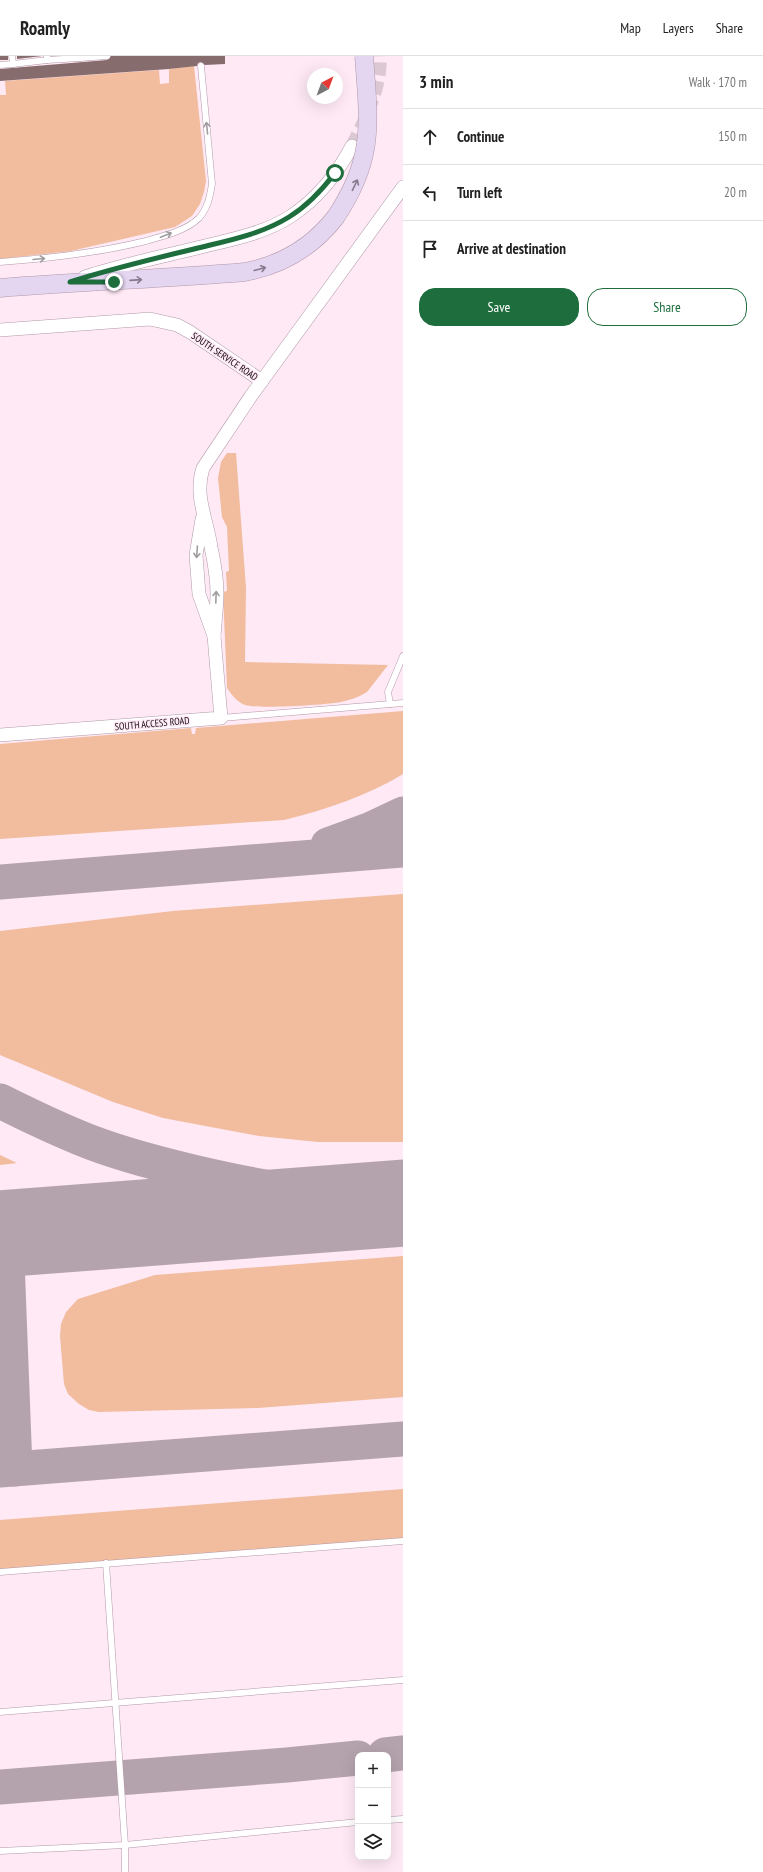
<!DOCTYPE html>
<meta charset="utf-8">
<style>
:root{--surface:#fff;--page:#f6f6f6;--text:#222;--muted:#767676;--line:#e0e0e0;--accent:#1d6d3d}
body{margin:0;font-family:"PT Sans Narrow",sans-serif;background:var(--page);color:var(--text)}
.controls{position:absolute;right:12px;bottom:12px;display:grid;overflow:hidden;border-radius:8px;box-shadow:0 4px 16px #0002}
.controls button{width:36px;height:36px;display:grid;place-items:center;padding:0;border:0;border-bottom:1px solid var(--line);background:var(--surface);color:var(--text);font:20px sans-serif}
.compass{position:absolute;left:307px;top:12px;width:36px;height:36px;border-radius:50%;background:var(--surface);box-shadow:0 4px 16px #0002;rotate:41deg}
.stop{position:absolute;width:12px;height:12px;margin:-9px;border:3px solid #1d6d3d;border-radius:50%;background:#fff}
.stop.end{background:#1d6d3d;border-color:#fff;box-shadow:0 1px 4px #0008}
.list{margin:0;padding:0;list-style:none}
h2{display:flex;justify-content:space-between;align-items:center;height:52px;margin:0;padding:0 16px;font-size:17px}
h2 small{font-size:13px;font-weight:400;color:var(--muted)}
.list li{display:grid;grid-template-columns:26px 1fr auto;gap:12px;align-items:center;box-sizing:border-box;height:56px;padding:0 16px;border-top:1px solid var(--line)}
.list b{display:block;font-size:15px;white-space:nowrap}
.list em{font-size:13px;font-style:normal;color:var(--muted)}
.actions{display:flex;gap:8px;padding:12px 16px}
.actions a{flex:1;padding:9px 0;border:1px solid var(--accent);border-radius:16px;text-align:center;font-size:14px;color:var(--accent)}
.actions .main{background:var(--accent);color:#fff}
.icon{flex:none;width:22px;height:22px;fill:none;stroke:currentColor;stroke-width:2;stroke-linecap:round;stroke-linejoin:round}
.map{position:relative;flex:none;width:403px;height:1816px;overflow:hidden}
header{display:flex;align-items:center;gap:24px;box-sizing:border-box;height:56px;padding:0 20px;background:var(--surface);border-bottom:1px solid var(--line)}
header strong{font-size:19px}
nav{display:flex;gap:22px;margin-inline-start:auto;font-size:14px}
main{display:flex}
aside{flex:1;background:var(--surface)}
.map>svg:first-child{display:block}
</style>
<header>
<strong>Roamly</strong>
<nav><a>Map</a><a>Layers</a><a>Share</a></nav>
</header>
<main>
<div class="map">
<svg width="403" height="1816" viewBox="0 0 403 1816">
<rect width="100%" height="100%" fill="#fee9f5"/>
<!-- green -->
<g fill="#f2bc9e">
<polygon points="194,10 206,125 204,136 200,148 192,160 175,171 71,195 0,203 0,39 6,39 5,25 159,14 160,28 169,27 169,13"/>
<path d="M 227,397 L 236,397 L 246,532 L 245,606 L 388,609 L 367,636 C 359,641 350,644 341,646 C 326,649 258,653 245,649 C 237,646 232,639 227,632 L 223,536 L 227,535 L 226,516 L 229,515 L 227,471 L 222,461 L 218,422 L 221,406 Z"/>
<path d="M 403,655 L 403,718 C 367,740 325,754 284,764 L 0,783 L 0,688 L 191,672 L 192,678 L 195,678 L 196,672 Z"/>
<polygon points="403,838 403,1086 318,1086 259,1080 163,1062 113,1046 0,999 0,875 173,855"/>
<polygon points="0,1099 17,1107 0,1109"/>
<polygon points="403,1200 403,1341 258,1352 99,1356 89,1354 79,1348 68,1338 64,1328 60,1280 61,1268 66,1256 78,1243 155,1219"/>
<polygon points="403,1433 403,1483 0,1516 0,1464"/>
</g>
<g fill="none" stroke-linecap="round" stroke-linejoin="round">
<!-- taxiway -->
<g stroke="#b4a2ac" stroke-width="35">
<polyline points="328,789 369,774 403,758"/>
<polyline points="0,826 403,794"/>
<path d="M 0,1045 C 26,1058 53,1071 80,1082 C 116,1097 155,1107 193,1116 C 261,1132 333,1145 403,1141"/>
<polyline points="6,1178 15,1413"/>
<polyline points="0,1414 403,1383"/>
<polyline points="385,1699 403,1697"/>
<polyline points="0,1731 287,1709 358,1702"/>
</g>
<!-- runway -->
<polyline stroke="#b4a2ac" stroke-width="87" points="0,1178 403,1147"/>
</g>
<!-- building -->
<g fill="#876c6d">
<rect x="0" y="0" width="8" height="4"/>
<polygon points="17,0 42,0 17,3"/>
<polygon points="111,0 225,0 225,8 205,9 201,6 198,7 197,10 169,13 0,25 0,13 107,4"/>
</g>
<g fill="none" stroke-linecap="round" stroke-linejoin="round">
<!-- street-tunnel -->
<path stroke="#dbc8d3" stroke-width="13" stroke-dasharray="13 6" stroke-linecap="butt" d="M 352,90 C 365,62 382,32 380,0"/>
<defs>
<g id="lane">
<polyline points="12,0 13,8 47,4 47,0"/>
<polyline points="79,0 80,2 107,0"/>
<polyline points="47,4 80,2"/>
<polyline points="0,9 13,8"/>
<path d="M 0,206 C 50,202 97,197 146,185 C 163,180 186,175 199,162 C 208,152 210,140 212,128 L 201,10"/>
<polyline points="390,648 388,636 403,600"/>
<polyline points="221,662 403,647"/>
<polyline points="106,1507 125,1789 125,1816"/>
<polyline points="0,1516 403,1485"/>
<polyline points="0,1656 403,1624"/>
<polyline points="388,1764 403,1763"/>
<polyline points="0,1795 125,1789 358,1766"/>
</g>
<g id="street">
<path d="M 85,221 C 124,208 165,200 205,190 C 234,183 265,177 291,160 C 317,143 337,118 352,90"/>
<polyline points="0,274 150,263 177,269 190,276 262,325"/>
<path d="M 214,580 C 215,566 217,551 217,537 C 217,522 214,505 211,491 C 207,463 194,440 203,412 L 251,340 L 403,131"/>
<polyline points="0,679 221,662 214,580 199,538 196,499 202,463"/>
</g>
<path id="secondary" d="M 0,232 C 82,225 164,223 245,216 C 282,209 312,191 335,162"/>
</defs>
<!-- lane casing -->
<use href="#lane" stroke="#b299a8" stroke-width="7"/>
<!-- street casing -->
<use href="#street" stroke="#b299a8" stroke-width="14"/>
<!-- secondary casing -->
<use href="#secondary" stroke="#b299a8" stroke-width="19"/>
<!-- lane -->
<use href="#lane" stroke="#fff" stroke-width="6"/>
<!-- street -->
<use href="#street" stroke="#fff" stroke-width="13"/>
<!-- secondary -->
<use href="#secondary" stroke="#e4d5f1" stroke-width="18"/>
<defs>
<path id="secondary-bridge" d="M 335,162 C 375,103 369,67 364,0"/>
</defs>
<!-- secondary-bridge casing -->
<use href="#secondary-bridge" stroke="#b299a8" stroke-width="19" stroke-linecap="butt"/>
<!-- secondary-bridge -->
<use href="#secondary-bridge" stroke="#e4d5f1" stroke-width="18"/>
</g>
<!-- one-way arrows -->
<defs><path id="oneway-shaft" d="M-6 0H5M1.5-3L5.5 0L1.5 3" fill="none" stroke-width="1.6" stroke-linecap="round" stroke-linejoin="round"/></defs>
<g stroke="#a19d9f">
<use href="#oneway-shaft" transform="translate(207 72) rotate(-96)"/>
<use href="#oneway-shaft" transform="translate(166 179) rotate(-21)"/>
<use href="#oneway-shaft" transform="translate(39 203) rotate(-5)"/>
<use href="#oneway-shaft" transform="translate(197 496) rotate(94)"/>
<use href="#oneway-shaft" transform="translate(216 541) rotate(-88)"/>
</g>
<g stroke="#867a8c">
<use href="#oneway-shaft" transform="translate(355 129) rotate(-64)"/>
<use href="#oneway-shaft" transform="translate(260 213) rotate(-15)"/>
<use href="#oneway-shaft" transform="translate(136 224) rotate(-4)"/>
</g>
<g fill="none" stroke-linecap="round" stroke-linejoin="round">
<!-- route -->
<path stroke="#1d6d3d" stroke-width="5" d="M 114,226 L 70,226 C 110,213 152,203 194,193 C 226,185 260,179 289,161 C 307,150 322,134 335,117"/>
</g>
<g text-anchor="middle" stroke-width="3" stroke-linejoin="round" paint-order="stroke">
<!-- street labels -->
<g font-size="10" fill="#130b10" stroke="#fee9f5">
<text transform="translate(225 300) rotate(34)" y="4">SOUTH SERVICE ROAD</text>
<text transform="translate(152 667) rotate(-5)" y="4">SOUTH ACCESS ROAD</text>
</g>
</g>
</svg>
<div class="controls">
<button>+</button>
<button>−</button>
<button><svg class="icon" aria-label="layers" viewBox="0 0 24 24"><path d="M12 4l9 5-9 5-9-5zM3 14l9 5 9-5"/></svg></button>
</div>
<svg class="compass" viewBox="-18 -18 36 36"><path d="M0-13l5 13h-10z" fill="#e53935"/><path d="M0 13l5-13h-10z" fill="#767676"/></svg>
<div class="stop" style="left:335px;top:117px"></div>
<div class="stop end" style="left:114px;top:226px"></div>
</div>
<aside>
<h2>3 min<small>Walk · 170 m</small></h2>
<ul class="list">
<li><svg class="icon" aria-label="ahead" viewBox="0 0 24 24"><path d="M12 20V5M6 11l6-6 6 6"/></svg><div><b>Continue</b></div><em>150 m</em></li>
<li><svg class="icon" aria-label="left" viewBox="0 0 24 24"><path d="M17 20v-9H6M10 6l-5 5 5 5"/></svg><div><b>Turn left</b></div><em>20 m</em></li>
<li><svg class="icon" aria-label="arrive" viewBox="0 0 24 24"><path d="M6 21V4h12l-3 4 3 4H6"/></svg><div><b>Arrive at destination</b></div></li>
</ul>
<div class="actions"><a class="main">Save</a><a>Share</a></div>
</aside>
</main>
